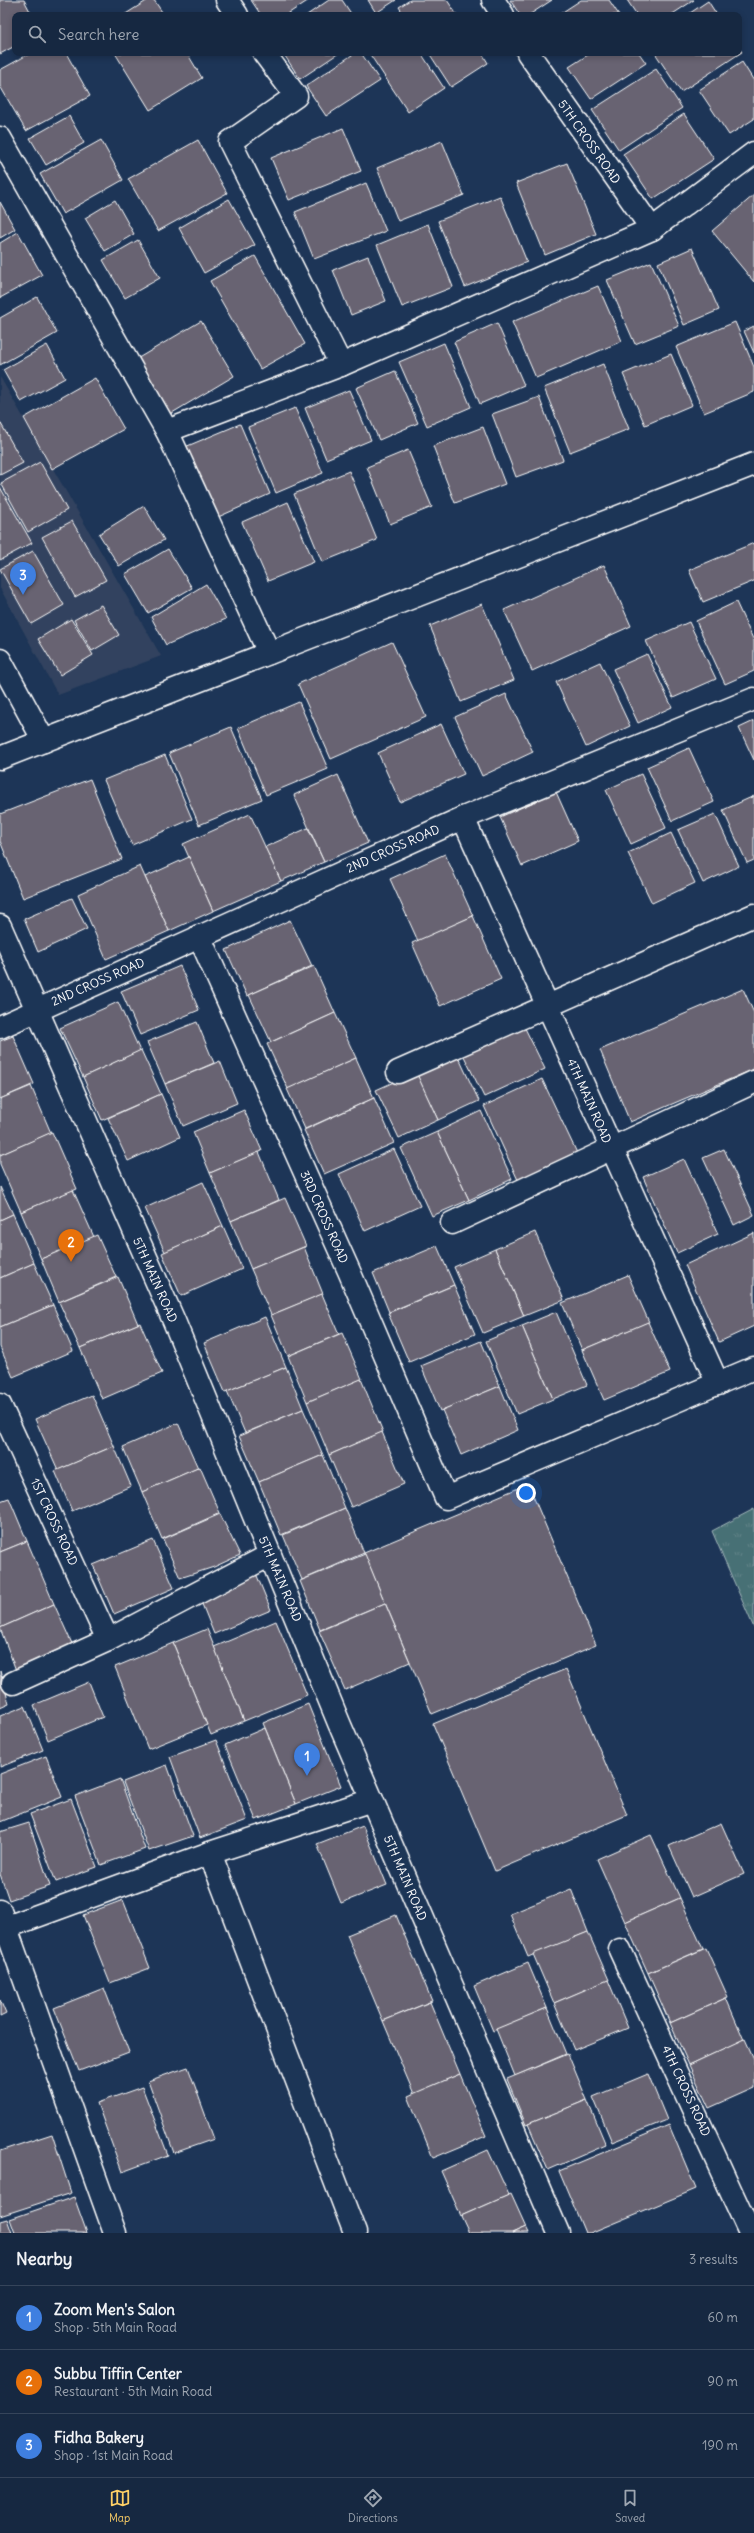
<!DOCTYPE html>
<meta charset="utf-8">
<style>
:root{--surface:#162841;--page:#23344c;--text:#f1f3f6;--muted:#9ea6b1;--line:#35445a;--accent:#ffd166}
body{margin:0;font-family:Delius,sans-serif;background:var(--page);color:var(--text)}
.you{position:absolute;left:526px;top:1493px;width:14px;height:14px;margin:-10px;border:3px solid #fff;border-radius:50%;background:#1a73e8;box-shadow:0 0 0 6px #1a73e833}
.badge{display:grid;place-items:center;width:26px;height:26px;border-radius:50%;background:var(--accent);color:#fff;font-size:13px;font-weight:700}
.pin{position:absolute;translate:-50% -33px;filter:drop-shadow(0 1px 2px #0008)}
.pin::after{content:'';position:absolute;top:21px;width:14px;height:12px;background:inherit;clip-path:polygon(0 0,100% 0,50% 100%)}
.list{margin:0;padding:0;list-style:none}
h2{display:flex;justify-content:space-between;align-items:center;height:52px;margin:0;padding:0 16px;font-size:17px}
h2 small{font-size:13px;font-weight:400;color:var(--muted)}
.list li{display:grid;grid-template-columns:26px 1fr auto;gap:12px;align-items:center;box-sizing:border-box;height:64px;padding:0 16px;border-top:1px solid var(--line)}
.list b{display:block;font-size:15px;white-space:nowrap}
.list p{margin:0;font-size:13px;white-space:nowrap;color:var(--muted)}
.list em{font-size:13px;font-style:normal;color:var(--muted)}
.icon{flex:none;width:22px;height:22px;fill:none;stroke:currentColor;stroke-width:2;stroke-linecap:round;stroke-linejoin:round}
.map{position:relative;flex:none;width:754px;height:2233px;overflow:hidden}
.search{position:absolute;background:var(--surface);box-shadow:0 2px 6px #0003;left:12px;right:12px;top:12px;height:44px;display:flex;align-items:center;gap:10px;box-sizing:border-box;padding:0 14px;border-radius:8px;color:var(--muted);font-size:15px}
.sheet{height:244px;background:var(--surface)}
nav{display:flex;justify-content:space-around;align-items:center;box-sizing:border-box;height:56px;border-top:1px solid var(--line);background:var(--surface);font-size:11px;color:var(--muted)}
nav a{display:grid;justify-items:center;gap:2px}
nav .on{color:var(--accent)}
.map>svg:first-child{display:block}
</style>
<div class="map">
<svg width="754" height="2233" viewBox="0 0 754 2233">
<defs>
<pattern id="grass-tufts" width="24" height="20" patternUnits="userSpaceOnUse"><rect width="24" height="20" fill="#476f74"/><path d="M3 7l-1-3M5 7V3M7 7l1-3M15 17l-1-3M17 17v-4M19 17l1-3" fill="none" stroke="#638589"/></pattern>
</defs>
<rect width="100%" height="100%" fill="#1d3557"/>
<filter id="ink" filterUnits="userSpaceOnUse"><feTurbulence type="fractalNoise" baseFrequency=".025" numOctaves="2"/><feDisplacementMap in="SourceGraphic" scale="8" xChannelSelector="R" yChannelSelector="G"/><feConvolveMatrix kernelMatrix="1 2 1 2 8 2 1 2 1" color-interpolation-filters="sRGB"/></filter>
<g filter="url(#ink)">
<!-- built -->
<polygon fill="#33435f" points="0,377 161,656 58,695 0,588"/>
<!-- grass -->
<polygon fill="url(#grass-tufts)" stroke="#a3b7ba" points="754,1509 754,1628 712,1531"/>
<!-- building -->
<g fill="#676372" stroke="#fff">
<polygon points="0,0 24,0 32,15 15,15 15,46 0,54"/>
<polygon points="148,0 154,0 164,15 124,15"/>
<polygon points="251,0 309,0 286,15 261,15"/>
<polygon points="329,0 342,0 352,15 307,15"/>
<polygon points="368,0 396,0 376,13"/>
<polygon points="410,0 447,0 457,15 404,15 399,7"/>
<polygon points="510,0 552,0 529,15 520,15"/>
<polygon points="581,0 609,0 619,15 558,15"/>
<polygon points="627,0 694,0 671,15 637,15"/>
<polygon points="708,1 717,15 687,15"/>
<polygon points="739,48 742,52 681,92 655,53 739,53"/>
<polygon points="31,53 66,53 90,96 26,131 0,86 0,70"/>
<polygon points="115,53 187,53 202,78 150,110"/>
<polygon points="283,53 339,53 300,79"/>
<polygon points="355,53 361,53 380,81 326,116 306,86"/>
<polygon points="369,53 421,53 444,88 408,112"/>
<polygon points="429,53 482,53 488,63 451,87"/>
<polygon points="591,53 639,53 646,63 591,99 569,67"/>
<polygon points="742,62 754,81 754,119 729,135 699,90"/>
<polygon points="656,69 682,108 619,150 592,110"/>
<polygon points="684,114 714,159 653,199 623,154"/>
<polygon points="69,116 84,143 46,165 30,138"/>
<polygon points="343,128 361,171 289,200 271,158"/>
<polygon points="101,140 123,180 63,214 40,174"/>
<polygon points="198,140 227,193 158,231 128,179"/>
<polygon points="442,141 464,195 398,221 377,168"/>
<polygon points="567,163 596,234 545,255 516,183"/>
<polygon points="366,183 386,231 314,259 295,212"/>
<polygon points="754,195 754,282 712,231"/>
<polygon points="500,196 527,262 465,287 438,221"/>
<polygon points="229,199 255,245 204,273 179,228"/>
<polygon points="115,200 134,234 105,251 85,218"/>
<polygon points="0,202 15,229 0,238"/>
<polygon points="428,224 453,287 402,307 377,245"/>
<polygon points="18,232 42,275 0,298 0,243"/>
<polygon points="138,240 160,278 125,298 103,260"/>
<polygon points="692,248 719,310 684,325 658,263"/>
<polygon points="255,256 305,344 260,369 210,281"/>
<polygon points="368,256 386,301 351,315 333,270"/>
<polygon points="651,262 679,326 635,344 607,280"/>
<polygon points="598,286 622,341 536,378 512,322"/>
<polygon points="37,297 57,333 0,365 0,318"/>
<polygon points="201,321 234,376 167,416 135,360"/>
<polygon points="735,322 754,367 754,392 704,413 676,347"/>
<polygon points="497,323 524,385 480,404 454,342"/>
<polygon points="754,326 754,353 744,331"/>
<polygon points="444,343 471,407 427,426 399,362"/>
<polygon points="47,345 65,378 21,402 3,370"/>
<polygon points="671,354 692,405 645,425 623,374"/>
<polygon points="603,364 629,429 570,452 544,388"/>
<polygon points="395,371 418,423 379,440 356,388"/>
<polygon points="95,378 124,429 52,469 24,418"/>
<polygon points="349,390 371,440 326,459 305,408"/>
<polygon points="539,397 563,460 516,477 492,414"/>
<polygon points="295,408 323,473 276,493 248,427"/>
<polygon points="0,422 23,463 0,475"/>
<polygon points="240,424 270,494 216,518 185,447"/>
<polygon points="483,427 505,484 455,503 433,446"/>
<polygon points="408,450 432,507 390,524 367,467"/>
<polygon points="40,462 67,510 28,532 1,483"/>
<polygon points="349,471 377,540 322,562 294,494"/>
<polygon points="0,487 32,543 0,560"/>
<polygon points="288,502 314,562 268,581 242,522"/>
<polygon points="144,506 164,540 119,566 99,534"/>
<polygon points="72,521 106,580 75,597 42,537"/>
<polygon points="754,543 754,581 703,602 689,570"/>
<polygon points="168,549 192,588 148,613 125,574"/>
<polygon points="33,551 64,605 31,624 0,569"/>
<polygon points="604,565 631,626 532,671 504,610"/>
<polygon points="206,584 226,619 166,645 151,617"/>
<polygon points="736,602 754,641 754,671 725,684 696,621"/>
<polygon points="482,604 514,680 461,702 430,626"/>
<polygon points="101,605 119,635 92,651 74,620"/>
<polygon points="71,619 93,655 60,675 38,639"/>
<polygon points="689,622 716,679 673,698 646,641"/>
<polygon points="392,642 426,717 331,759 298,684"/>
<polygon points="647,654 672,707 638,723 613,669"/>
<polygon points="600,662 630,726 586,747 556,682"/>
<polygon points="506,694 533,752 482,776 455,717"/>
<polygon points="299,702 328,769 266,795 238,728"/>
<polygon points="754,721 754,760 739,728"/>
<polygon points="441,724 464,774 400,802 378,753"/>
<polygon points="231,727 262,799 199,825 169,753"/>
<polygon points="689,748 714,802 672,821 647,767"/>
<polygon points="165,755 192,819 132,845 104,780"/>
<polygon points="641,774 666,828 631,844 606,790"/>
<polygon points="338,775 368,843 324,862 294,795"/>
<polygon points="90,779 122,859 23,898 0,841 0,814"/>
<polygon points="556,792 578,841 522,866 500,817"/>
<polygon points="754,796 754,860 747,863 723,810"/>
<polygon points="250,814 281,881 213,911 183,844"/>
<polygon points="715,814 739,866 703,883 678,830"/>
<polygon points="308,828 324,862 281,881 265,847"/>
<polygon points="671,833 695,883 652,903 628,853"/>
<polygon points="445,854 473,916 418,941 390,879"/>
<polygon points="189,857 213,911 169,931 145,877"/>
<polygon points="140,866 169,931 106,959 78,894"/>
<polygon points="72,898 87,929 38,952 24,919"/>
<polygon points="473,916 501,979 440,1006 412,943"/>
<polygon points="290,920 312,966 247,996 226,950"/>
<polygon points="180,966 199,1010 140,1035 121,991"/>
<polygon points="314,966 335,1013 271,1042 249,995"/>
<polygon points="743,989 754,1013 754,1069 630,1122 600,1050"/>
<polygon points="118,1002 140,1051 83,1077 60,1028"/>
<polygon points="335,1013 356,1058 288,1089 267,1044"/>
<polygon points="521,1020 545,1069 484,1097 460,1048"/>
<polygon points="197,1022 214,1063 165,1084 147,1042"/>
<polygon points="13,1036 34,1084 0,1099 0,1041"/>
<polygon points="141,1050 161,1094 102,1120 83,1077"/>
<polygon points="456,1052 479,1101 438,1120 415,1071"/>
<polygon points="356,1058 374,1098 305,1129 287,1089"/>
<polygon points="220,1061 237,1103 183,1126 165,1084"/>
<polygon points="416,1072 438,1120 399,1138 376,1090"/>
<polygon points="542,1079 577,1153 518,1180 484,1106"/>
<polygon points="31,1086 51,1133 0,1155 0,1099"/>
<polygon points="161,1094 180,1137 128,1161 108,1118"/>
<polygon points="374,1098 394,1143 324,1174 304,1130"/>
<polygon points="244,1110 262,1151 210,1173 193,1132"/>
<polygon points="481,1111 512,1179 469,1200 437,1132"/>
<polygon points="52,1132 77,1189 21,1212 0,1164 0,1155"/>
<polygon points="437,1132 469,1200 432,1216 401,1148"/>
<polygon points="394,1149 420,1206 365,1231 339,1174"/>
<polygon points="724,1149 754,1215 734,1225 703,1158"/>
<polygon points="259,1152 279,1200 231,1221 210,1173"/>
<polygon points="684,1159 718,1234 677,1253 643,1177"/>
<polygon points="203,1182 223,1226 165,1252 145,1208"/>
<polygon points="0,1187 13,1214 0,1220"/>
<polygon points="73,1190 94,1237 41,1259 21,1212"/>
<polygon points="285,1198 306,1246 251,1269 231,1221"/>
<polygon points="13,1214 34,1263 0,1278 0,1220"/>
<polygon points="223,1226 242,1269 181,1296 162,1253"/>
<polygon points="535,1232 564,1300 524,1316 495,1249"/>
<polygon points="754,1233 754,1326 719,1342 685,1265"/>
<polygon points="97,1235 116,1277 59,1302 41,1259"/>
<polygon points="437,1246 454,1285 389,1312 373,1273"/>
<polygon points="304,1247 323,1294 271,1315 251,1269"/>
<polygon points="495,1249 524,1316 483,1333 454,1267"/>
<polygon points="34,1263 53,1305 0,1327 0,1278"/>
<polygon points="628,1275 649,1322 582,1350 562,1303"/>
<polygon points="118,1277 138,1324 80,1348 59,1302"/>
<polygon points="454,1285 475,1334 409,1362 388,1313"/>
<polygon points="322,1294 339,1334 288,1356 271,1315"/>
<polygon points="53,1305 73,1351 13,1377 0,1347 0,1327"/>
<polygon points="556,1312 587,1385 553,1399 522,1326"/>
<polygon points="265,1317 286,1367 225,1392 204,1343"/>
<polygon points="648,1322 670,1372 604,1400 582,1350"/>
<polygon points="140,1323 162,1373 102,1399 80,1348"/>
<polygon points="522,1326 553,1399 517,1414 486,1341"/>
<polygon points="342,1333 362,1379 307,1402 288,1356"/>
<polygon points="481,1341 500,1386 440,1411 421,1366"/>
<polygon points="286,1367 303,1409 245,1433 227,1391"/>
<polygon points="361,1379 383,1432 329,1455 307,1402"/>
<polygon points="500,1386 518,1430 461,1455 442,1410"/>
<polygon points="92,1395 114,1446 58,1470 35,1419"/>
<polygon points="303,1409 323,1455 259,1482 239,1436"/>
<polygon points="178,1423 198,1468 142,1492 123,1447"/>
<polygon points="382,1432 404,1484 351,1507 329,1455"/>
<polygon points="114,1446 131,1486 72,1511 55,1471"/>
<polygon points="323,1455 345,1508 281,1535 259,1482"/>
<polygon points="200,1467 220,1513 162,1539 142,1492"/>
<polygon points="528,1484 596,1645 432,1714 364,1553"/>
<polygon points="9,1498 27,1541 0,1552 0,1501"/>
<polygon points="345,1508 364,1553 302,1580 283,1535"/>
<polygon points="220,1514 240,1555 214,1567 180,1578 163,1539"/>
<polygon points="153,1540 174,1588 114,1614 93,1565"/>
<polygon points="27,1541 54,1604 0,1628 0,1552"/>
<polygon points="365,1554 385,1603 320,1630 300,1581"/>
<polygon points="255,1571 271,1610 214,1634 198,1594"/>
<polygon points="385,1603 410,1662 345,1690 319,1631"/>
<polygon points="54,1604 74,1648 17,1673 0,1628"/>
<polygon points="276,1621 307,1695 244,1721 214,1647"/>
<polygon points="207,1629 244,1721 211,1735 173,1643"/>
<polygon points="173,1643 207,1725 148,1749 115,1667"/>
<polygon points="566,1669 627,1815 495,1871 433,1724"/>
<polygon points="0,1671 9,1704 0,1708"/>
<polygon points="89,1682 103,1717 48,1740 34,1705"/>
<polygon points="308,1704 341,1786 296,1804 263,1723"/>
<polygon points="25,1706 43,1750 0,1767 0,1716"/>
<polygon points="265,1728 296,1804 256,1820 225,1745"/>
<polygon points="216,1740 247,1820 200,1838 170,1757"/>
<polygon points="46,1756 62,1797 0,1822 0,1774"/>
<polygon points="167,1765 193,1836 149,1851 123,1782"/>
<polygon points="120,1779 145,1849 101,1865 75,1796"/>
<polygon points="71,1799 97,1867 56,1882 30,1814"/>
<polygon points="29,1823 50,1886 9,1900 0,1874 0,1832"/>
<polygon points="721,1823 744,1874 692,1897 669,1846"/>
<polygon points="363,1826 387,1885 341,1903 317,1844"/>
<polygon points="651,1835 680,1898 625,1922 597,1859"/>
<polygon points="571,1889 588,1932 528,1957 510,1914"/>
<polygon points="680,1898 703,1949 648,1973 625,1922"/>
<polygon points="123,1900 150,1968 110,1983 83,1915"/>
<polygon points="396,1915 432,2001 383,2021 347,1935"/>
<polygon points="588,1932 609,1980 554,2003 533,1954"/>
<polygon points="706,1948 728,1997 670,2023 648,1973"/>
<polygon points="528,1963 547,2008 493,2031 474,1986"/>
<polygon points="608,1980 628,2028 574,2050 554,2003"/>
<polygon points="104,1988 129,2052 79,2071 54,2008"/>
<polygon points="726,1998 744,2040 689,2065 670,2023"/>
<polygon points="0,2000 6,2014 0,2017"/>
<polygon points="430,2002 460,2074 414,2094 383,2021"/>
<polygon points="547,2008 566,2054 515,2076 496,2029"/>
<polygon points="745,2039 754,2059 754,2088 709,2108 689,2065"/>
<polygon points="568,2054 587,2100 526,2125 507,2079"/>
<polygon points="188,2067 214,2139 174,2153 148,2081"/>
<polygon points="460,2074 486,2136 433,2158 408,2096"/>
<polygon points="648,2074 667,2120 612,2142 593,2097"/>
<polygon points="142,2087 168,2155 122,2172 97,2103"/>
<polygon points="587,2100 606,2145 548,2170 528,2124"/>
<polygon points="669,2125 696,2189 590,2233 585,2233 559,2171"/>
<polygon points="52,2134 71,2193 0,2216 0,2151"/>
<polygon points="488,2150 509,2195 461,2216 441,2171"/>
<polygon points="511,2194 526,2227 512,2233 469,2233 461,2216"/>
<polygon points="74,2197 87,2233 15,2233 10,2219"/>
<polygon points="7,2219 12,2233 0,2233 0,2221"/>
<polygon points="526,2227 529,2233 512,2233"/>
</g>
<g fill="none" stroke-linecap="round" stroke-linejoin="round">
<defs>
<g id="street">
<polyline points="227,0 237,15"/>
<polyline points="493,0 503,15"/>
<polyline points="264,53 296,96 230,142 341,365"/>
<polyline points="528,53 652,229"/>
<polyline points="0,138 167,431 341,365 652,229 754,153"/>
<polyline points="167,431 269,653"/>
<polyline points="463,818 718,1384"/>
<polyline points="199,936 349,1271 446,1498 754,1368"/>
<polyline points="0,1027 463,818 754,699"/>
<polyline points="398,1072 754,915"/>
<polyline points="452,1223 754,1082"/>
<polyline points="0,1405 108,1640"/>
<polyline points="13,1683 108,1640 270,1555"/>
<polyline points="210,1853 355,2233"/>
<polyline points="0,1911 115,2233"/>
<polyline points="7,1927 210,1853 372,1800"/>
<polyline points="620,1950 750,2233"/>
</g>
<g id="secondary">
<polyline points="0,660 44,741"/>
<polyline points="0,758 754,464"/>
<polyline points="0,926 174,1321 339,1723 558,2233"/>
</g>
</defs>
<!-- street casing -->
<use href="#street" stroke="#fff" stroke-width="25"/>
<!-- secondary casing -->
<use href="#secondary" stroke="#fff" stroke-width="25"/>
<!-- street -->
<use href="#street" stroke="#1d3557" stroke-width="22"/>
<!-- secondary -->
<use href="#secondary" stroke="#1d3557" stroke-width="22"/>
</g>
</g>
<g text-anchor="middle" stroke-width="3.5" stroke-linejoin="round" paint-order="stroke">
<!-- street labels -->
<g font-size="12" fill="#fff" stroke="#1d3557">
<text transform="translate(589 142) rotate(55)" y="4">5TH CROSS ROAD</text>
<text transform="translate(393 849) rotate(-24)" y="4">2ND CROSS ROAD</text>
<text transform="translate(98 982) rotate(-24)" y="4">2ND CROSS ROAD</text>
<text transform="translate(589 1101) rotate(66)" y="4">4TH MAIN ROAD</text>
<text transform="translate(324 1217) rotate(66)" y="4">3RD CROSS ROAD</text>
<text transform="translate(155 1280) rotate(66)" y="4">5TH MAIN ROAD</text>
<text transform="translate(54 1522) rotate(65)" y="4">1ST CROSS ROAD</text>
<text transform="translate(280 1579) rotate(67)" y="4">5TH MAIN ROAD</text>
<text transform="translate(405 1878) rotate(67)" y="4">5TH MAIN ROAD</text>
<text transform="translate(686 2091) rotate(65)" y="4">4TH CROSS ROAD</text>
</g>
</g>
</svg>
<div class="you"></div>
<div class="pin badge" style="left:307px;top:1776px;background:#3f7fe0">1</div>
<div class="pin badge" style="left:71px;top:1262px;background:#e8710a">2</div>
<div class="pin badge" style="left:23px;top:595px;background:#3f7fe0">3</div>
<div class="search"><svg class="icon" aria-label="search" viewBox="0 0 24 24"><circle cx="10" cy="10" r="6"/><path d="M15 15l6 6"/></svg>Search here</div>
</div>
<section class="sheet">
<h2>Nearby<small>3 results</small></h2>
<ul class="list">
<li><span class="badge" style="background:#3f7fe0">1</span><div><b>Zoom Men's Salon</b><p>Shop · 5th Main Road</p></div><em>60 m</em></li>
<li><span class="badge" style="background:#e8710a">2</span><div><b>Subbu Tiffin Center</b><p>Restaurant · 5th Main Road</p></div><em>90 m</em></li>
<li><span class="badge" style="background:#3f7fe0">3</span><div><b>Fidha Bakery</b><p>Shop · 1st Main Road</p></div><em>190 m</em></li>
</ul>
</section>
<nav>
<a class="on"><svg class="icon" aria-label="map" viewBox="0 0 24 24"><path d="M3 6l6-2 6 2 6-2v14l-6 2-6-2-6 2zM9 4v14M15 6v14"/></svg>Map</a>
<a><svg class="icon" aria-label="directions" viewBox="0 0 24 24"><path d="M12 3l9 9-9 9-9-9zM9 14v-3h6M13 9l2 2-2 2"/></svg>Directions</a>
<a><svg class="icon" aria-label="saved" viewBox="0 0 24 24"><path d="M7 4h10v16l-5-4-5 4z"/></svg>Saved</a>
</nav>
